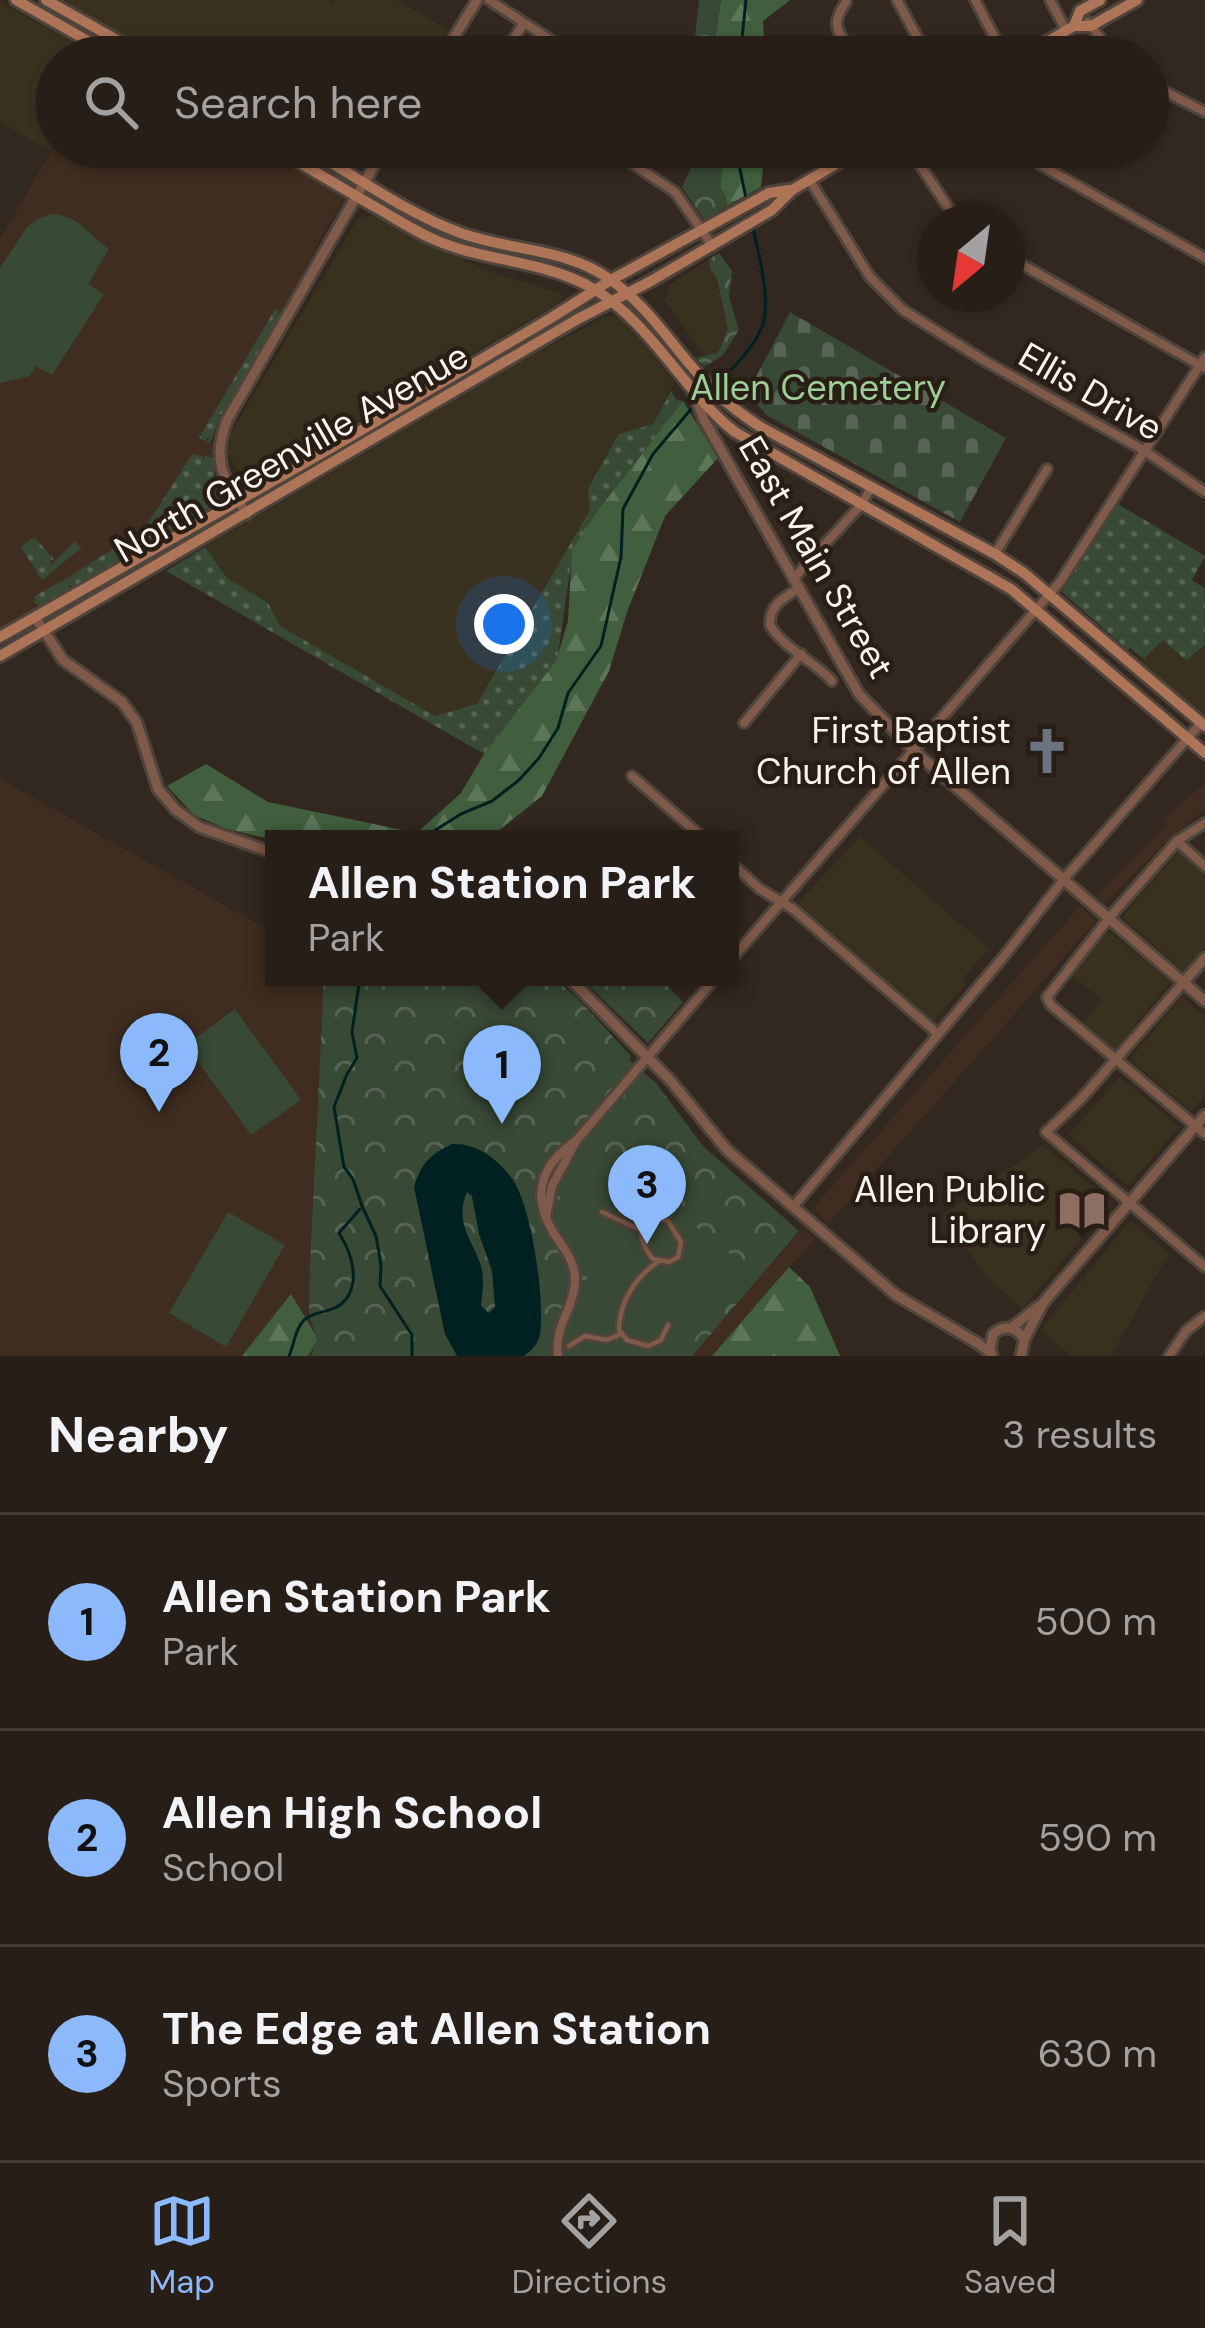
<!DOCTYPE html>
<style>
:root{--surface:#261e17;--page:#2e2720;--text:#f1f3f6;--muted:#a4a2a1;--line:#423c36;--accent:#8bb9fc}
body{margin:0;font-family:"DM Sans",sans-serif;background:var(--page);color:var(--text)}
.compass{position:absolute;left:917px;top:204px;width:108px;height:108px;border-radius:50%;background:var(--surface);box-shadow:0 3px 9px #0004;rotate:209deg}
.you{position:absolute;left:504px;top:624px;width:42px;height:42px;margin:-30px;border:9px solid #fff;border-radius:50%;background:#1a73e8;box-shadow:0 0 0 18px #1a73e833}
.badge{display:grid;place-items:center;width:78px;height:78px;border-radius:50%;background:var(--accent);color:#111;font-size:39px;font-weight:700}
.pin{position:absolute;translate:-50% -99px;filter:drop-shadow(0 3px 6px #0008)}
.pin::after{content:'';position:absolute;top:63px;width:42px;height:36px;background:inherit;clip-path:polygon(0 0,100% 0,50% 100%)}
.popup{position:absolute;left:265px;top:830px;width:474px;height:156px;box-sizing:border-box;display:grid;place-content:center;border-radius:0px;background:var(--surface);filter:drop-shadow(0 3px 9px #0005);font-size:39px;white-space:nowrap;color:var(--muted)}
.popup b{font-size:45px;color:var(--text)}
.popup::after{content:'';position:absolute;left:50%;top:100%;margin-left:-24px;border:24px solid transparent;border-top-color:var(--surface)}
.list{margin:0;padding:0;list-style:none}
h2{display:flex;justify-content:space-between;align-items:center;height:156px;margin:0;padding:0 48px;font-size:51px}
h2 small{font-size:39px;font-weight:400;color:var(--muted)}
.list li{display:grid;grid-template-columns:78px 1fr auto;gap:36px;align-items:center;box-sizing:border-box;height:216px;padding:0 48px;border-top:3px solid var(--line)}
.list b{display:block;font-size:45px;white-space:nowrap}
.list p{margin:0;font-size:39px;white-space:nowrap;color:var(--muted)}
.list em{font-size:39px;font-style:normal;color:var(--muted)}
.icon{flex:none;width:66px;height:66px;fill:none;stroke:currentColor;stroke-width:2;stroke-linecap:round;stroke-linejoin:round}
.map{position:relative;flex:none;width:1205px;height:1356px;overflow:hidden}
.search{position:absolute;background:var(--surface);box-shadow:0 3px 9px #0004;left:36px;right:36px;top:36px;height:132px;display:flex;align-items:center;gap:30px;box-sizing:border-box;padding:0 42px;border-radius:66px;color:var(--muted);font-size:45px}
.sheet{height:804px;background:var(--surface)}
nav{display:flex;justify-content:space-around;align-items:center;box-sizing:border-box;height:168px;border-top:3px solid var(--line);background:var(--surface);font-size:33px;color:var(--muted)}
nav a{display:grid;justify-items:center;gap:6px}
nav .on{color:var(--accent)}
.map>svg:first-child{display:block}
</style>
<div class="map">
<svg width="1205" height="1356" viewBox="0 0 1205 1356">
<defs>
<pattern id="grass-dots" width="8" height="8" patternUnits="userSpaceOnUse" patternTransform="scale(3)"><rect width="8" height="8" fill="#384935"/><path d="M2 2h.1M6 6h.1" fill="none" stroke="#566453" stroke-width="1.8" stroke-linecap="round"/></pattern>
<pattern id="forest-firs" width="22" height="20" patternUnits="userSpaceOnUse" patternTransform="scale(3)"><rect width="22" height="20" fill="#415f3e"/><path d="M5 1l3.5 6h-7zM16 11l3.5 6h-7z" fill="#5d765a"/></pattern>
<pattern id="cemetery-stones" width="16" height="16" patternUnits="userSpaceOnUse" patternTransform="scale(3)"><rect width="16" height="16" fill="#384935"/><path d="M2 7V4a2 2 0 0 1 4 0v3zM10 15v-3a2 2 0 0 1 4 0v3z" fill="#566453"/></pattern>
<pattern id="park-crowns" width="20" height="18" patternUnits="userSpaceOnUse" patternTransform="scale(3)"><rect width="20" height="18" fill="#384935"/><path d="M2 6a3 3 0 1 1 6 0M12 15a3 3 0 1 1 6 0" fill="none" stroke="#566453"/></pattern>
</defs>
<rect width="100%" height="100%" fill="#33281f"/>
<!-- commercial -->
<g fill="#393120">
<polygon points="61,0 326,0 333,4 336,0 397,0 448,30 430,57 163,57"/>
<polygon points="0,2 98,57 57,57 57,141 51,151 0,122"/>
<polygon points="374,214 433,246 493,273 563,294 558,303 275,468 250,481 244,480 228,454 229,436 358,219"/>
<polygon points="709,259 710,269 717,279 728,329 718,353 706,358 665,300 670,285"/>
<polygon points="613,316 620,319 643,343 674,382 653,424 588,489 591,509 478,704 435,716 280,626 268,603 227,578 205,547 531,356 604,317"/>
<polygon points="1163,640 1205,645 1205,716 1142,662"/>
<polygon points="860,837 989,949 962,979 966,984 933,1021 798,903"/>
<polygon points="1180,850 1205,872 1205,947 1184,971 1122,917"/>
<polygon points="1107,930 1170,982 1114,1050 1083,1024 1102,1000 1070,974"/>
<polygon points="1182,997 1205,1017 1205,1094 1191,1111 1130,1059"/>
<polygon points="1120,1077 1179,1127 1128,1186 1069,1135"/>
<polygon points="1043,1145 1112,1203 1022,1309 989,1279 941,1216"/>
<polygon points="1130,1221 1169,1253 1111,1356 1071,1356 1041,1330"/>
</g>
<!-- built -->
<g fill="#3e2d20">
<polygon points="57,141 57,147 106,147 119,154 124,147 263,147 342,193 344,199 322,236 280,319 218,422 212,440 216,470 229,494 227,499 0,630 0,239"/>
<polygon points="0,779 274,933 274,977 324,977 310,1263 317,1340 311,1356 0,1356"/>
<polygon points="1205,783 1205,809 1167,840 1105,904 1096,896 1167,825 1163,820"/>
<polygon points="1080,906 1096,921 1026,1001 829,1223 812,1209"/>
<polygon points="802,1229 815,1239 712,1356 692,1356"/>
</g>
<!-- grass -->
<g fill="url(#grass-dots)">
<polygon points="275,309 279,310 277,317 281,311 282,316 222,414 218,415 220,417 211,441 206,445 209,437 205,441 199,438"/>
<polygon points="671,391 676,399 683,401 596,513 573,550 557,661 484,754 166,571 205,547 227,578 268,603 280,626 435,716 477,704 590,510 588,489 619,434 653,424"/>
<polygon points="192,454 203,456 204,460 205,456 214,458 214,475 226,498 163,534 164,536 74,587 71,585 68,587 70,590 42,606 37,606 39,603 34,604 35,596 69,577 145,528"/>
<polygon points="1118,504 1205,556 1192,580 1205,588 1205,645 1186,660 1163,640 1144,659 1130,648 1128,650 1062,592"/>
<polygon points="34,537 54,559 50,562 51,565 75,541 81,548 42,580 21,547"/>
</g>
<!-- forest -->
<g fill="url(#forest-firs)">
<polygon points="721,0 790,0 763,21 765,57 712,57"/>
<polygon points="725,147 765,147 761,187 727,206 725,195 720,188"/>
<polygon points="683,401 718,458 665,516 627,612 609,671 542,796 488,839 274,840 227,829 194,815 167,786 206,764 268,802 417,833 461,793 484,754 556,661 568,621 572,550 596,513"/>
<polygon points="789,1267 810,1287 840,1356 712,1356"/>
<polygon points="291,1294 318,1339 308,1356 242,1356"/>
</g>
<!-- cemetery -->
<polygon fill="url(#cemetery-stones)" points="790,312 1006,438 960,522 768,416 747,394"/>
<!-- park -->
<g fill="url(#park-crowns)">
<polygon points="699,0 721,0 712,57 698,57 695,37"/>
<polygon points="684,147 725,147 720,188 725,195 727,206 704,220 682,187 695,160 683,151"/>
<polygon points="719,253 732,271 729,296 739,330 723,355 704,367 696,358 718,353 728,329 717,279 710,269 709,259"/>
<polygon points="324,977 553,977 577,998 631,1056 629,1060 656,1083 703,1146 799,1231 692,1356 311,1356 317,1340 309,1314 310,1263"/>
<polygon points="580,977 658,977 683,1002 648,1043"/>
</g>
<!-- pitch -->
<g fill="#384935">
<path d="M 52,214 C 81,216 88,235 109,249 L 88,284 L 104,294 L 52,375 L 36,366 L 30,376 L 0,383 L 0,268 L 27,227 L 38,219 Z"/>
<polygon points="235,1009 301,1100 251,1135 186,1045"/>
<path d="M 589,1150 L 617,1153 L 641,1170 L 655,1202 L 663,1208 L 686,1214 L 695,1226 L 752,1271 L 680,1356 L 570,1356 C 567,1328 586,1310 587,1284 C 590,1232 538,1229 571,1170 C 577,1160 578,1155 589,1150 Z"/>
<polygon points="228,1212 285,1245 226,1347 169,1313"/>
</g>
<!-- water -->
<path fill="#002121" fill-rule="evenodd" d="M 452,1144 C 477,1143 498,1159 513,1180 C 532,1208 545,1300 540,1334 C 538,1344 532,1350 524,1356 L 457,1356 L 445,1334 L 414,1187 C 421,1164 430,1154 452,1144 ZM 467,1192 L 472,1196 L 479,1234 L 492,1271 L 495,1307 L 489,1313 L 481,1306 C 482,1293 485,1279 481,1266 C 472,1238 454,1223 467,1192 Z"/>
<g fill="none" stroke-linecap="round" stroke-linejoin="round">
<!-- stream -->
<g stroke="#002121" stroke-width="3">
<polyline points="740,57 746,0"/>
<path d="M 721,380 C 737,364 753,348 762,327 C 777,291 739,191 737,147"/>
<polyline points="421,839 461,814 492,801 519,780 539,758 558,728 568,693 601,646 621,557 623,509 653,454 692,408"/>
<polyline points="360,977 352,1032 357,1058 347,1074 334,1107 344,1167 353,1179 362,1206 376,1236 381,1265 380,1286 412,1335 412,1356"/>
<path d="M 289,1356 C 294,1345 295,1329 304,1320 C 314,1311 329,1313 340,1305 C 363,1287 352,1253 339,1233 L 360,1209"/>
</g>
<defs>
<g id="pedestrian">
<polyline points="602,1212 641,1230"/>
<polyline points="649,1218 671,1193 676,1179"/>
<path d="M 658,1218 L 668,1221 L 681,1242 L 678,1257 L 669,1262 L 653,1259 C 641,1244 632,1224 658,1218 Z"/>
<path d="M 658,1262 C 636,1276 619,1303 619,1330 L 627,1340 L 648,1346 L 661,1340 L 668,1325"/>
<polyline points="569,1346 585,1336 607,1340 621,1334"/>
</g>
<g id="minor">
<polyline points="489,0 577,57"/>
<polyline points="897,0 928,57"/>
<polyline points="975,0 1005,57"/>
<polyline points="1050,0 1066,30"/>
<path d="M 846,2 C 828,28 840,32 854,57"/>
<polyline points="1088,22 1115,57"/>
<polyline points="502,57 524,23"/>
<polyline points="1148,83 1205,112"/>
<polyline points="607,147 675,192 712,245"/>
<polyline points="908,147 958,222"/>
<polyline points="1022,147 1032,159 1041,165 1205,258"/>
<polyline points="809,179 870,277 903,310 983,360 1145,451 1205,492"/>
<polyline points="1007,256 1205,368"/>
<polyline points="995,554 1047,469"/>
<polyline points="793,579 861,505 871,488"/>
<path d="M 798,589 C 783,598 769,606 770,625 C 783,648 814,661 832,681"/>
<polyline points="744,723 801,654"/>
<polyline points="632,776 704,839"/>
<polyline points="1205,823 1177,841 1109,918 1047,997 1051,1005 1205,1134"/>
<polyline points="1177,841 1205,866"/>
<polyline points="730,862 760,889 793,909 938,1034"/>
<polyline points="730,961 1060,582 1205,357"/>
<polyline points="1184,982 1080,1100 1046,1132 1205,1267"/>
<polyline points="793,1207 1005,955 1064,879 1201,723"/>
<polyline points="546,1217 552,1186 576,1141 716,977"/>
<path d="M 558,1356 C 554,1325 573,1311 575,1283 C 576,1261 564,1249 553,1232 C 531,1195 541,1166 574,1142"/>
<polyline points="1169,1356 1186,1331 1205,1316"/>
</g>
<g id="tertiary">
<polyline points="442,57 477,0"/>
<polyline points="693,391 704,420 859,694 914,751 1205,1001"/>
<path d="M 247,514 C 224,479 211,462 227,420 L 385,147"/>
<polyline points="35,617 63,660 122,702 137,723 158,789 176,810 199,827 274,853"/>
<polyline points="568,977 670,1080 727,1150 896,1295 979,1344 992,1354"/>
<polyline points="1184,982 1205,958"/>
<polyline points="1011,1328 1039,1306"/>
<polyline points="1024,1340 1043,1303 1205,1115"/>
<path d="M 990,1350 L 993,1334 C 1005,1324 1017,1327 1024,1340 L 1021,1356"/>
</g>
<g id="secondary">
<polyline points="16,0 116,57"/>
<polyline points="46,0 147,57"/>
<polyline points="1074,26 1080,11 1100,0"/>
<polyline points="1021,57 1074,26 1091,26 1137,0"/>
<path d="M 273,147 C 307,167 342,188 377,208 C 395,218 414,231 433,239 C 484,262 544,260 592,288 C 652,323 682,390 735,432 L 1011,589 L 1205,753"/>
<path d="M 304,147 C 355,175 404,212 458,232 C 507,251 563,247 608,278 C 652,308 678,356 715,392 C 729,405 744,416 759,426 L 995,554 L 1024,573 L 1205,726"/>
<polyline points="0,637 338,444 551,318 611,280 769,193 789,190"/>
<polyline points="0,656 576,320 651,281 772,210 792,190 865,147"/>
</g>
</defs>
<!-- pedestrian casing -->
<use href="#pedestrian" stroke="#4f443c" stroke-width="10"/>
<!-- minor casing -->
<use href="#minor" stroke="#4f443c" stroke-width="14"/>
<!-- tertiary casing -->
<use href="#tertiary" stroke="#4f443c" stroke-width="15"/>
<!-- secondary casing -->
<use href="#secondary" stroke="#4f443c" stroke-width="16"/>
<!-- pedestrian -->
<use href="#pedestrian" stroke="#7f5a49" stroke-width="4.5"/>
<!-- minor -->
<use href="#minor" stroke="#7f5a49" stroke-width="8"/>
<!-- tertiary -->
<use href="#tertiary" stroke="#7f5a49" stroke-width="9"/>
<!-- secondary -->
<use href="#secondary" stroke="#ae7458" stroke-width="10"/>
</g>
<!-- icons -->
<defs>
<symbol id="church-bare" viewBox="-9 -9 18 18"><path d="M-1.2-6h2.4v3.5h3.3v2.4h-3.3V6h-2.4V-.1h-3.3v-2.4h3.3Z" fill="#6b7280" stroke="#291e15" stroke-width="2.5" paint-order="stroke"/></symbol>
<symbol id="library-bare" viewBox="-9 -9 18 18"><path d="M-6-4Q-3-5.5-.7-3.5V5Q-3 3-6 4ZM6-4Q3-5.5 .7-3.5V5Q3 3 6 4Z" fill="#8d6e63" stroke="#291e15" stroke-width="2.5" paint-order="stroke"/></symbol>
</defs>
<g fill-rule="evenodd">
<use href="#church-bare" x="1014" y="718" width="66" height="66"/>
<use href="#library-bare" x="1049" y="1177" width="66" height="66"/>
</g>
<g text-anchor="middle" stroke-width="9" stroke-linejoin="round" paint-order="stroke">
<!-- park labels -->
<g font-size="36" fill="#9dce96" stroke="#291e15">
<text x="818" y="400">Allen Cemetery</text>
</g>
<!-- street labels -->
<g font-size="36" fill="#fbf3ed" stroke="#291e15">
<text transform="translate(1091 391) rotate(30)" y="13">Ellis Drive</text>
<text transform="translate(291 452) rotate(-30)" y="13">North Greenville Avenue</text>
<text transform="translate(817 557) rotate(60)" y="13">East Main Street</text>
</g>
<!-- poi labels -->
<g font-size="36" fill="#fbf3ed" stroke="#291e15" text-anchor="end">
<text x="1011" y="743">First Baptist<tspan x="1011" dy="41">Church of Allen</tspan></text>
<text x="1046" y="1202">Allen Public<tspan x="1046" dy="41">Library</tspan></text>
</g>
</g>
</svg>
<svg class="compass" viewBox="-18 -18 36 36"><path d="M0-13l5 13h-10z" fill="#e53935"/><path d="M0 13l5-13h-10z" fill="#a4a2a1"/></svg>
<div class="you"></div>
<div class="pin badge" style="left:502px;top:1124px">1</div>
<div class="popup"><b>Allen Station Park</b>Park</div>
<div class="pin badge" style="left:159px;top:1112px">2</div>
<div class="pin badge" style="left:647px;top:1244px">3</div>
<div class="search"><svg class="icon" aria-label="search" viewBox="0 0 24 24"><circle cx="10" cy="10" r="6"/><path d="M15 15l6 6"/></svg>Search here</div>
</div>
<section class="sheet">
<h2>Nearby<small>3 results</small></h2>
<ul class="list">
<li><span class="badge">1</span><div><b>Allen Station Park</b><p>Park</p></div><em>500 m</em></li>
<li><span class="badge">2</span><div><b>Allen High School</b><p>School</p></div><em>590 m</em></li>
<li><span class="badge">3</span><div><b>The Edge at Allen Station</b><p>Sports</p></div><em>630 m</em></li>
</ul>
</section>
<nav>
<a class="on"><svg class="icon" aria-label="map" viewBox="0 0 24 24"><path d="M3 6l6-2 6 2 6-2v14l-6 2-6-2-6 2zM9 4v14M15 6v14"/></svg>Map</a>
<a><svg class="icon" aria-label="directions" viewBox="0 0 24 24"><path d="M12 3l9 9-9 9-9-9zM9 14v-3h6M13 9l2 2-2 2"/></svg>Directions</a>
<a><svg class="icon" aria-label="saved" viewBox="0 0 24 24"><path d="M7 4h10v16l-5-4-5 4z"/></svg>Saved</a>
</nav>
